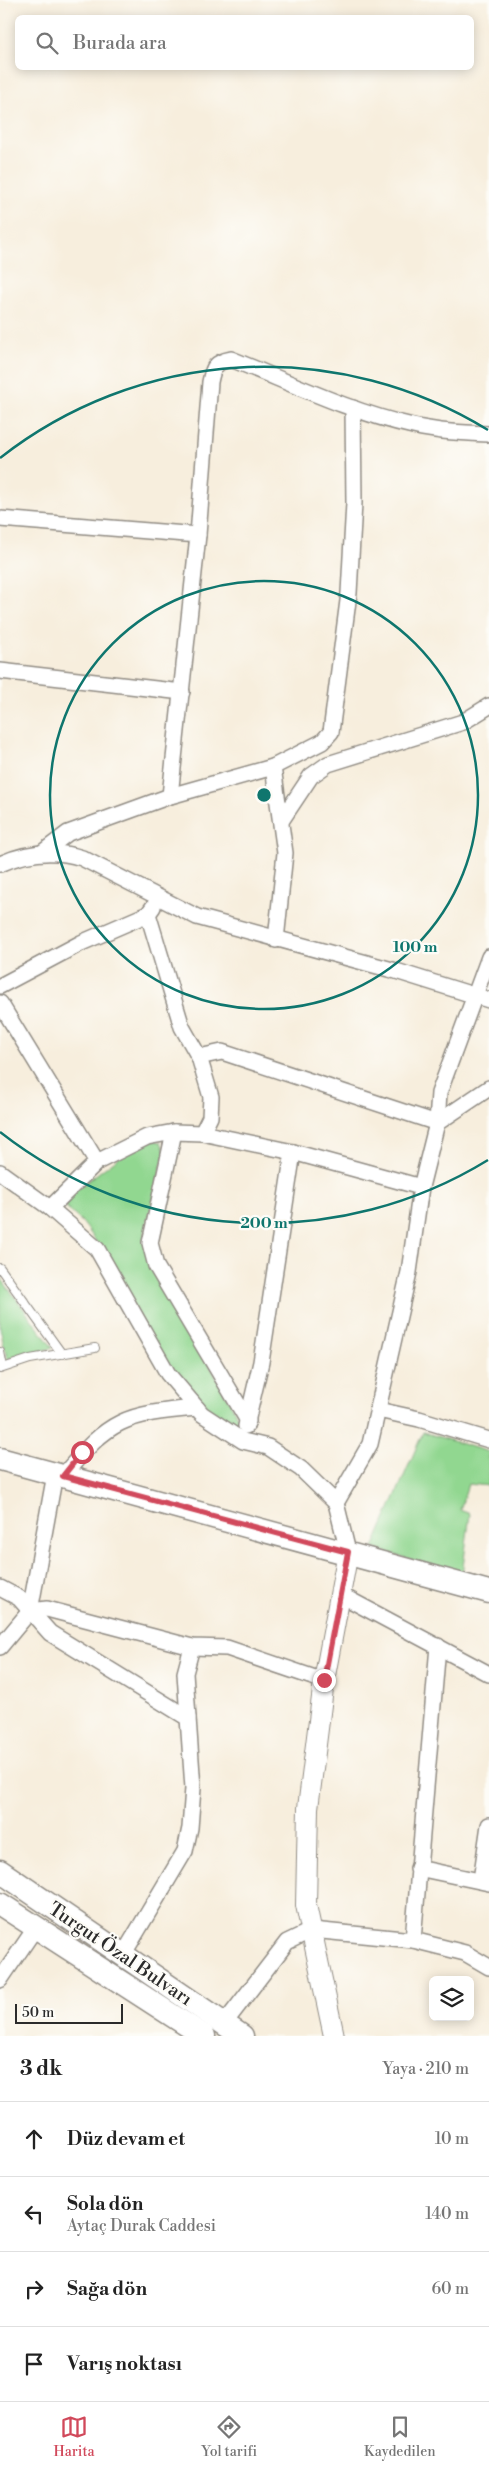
<!DOCTYPE html>
<html lang="tr">
<meta charset="utf-8">
<style>
:root{--surface:#fff;--page:#f2f2f2;--text:#222;--muted:#767676;--line:#e0e0e0;--accent:#d1495b}
body{margin:0;font-family:"Libre Bodoni",serif;background:var(--page);color:var(--text)}
.controls{position:absolute;right:15px;bottom:15px;display:grid;overflow:hidden;border-radius:8px;box-shadow:0 2px 12px #0003}
.controls button{width:45px;height:45px;display:grid;place-items:center;padding:0;border:0;border-bottom:1px solid var(--line);background:var(--surface);color:var(--text);font:25px sans-serif}
.scale{position:absolute;left:15px;bottom:12px;width:108px;box-sizing:border-box;padding-left:5px;border:2px solid #2b2b2b;border-top:0;font-size:14px;line-height:18px;white-space:nowrap;color:#2b2b2b;-webkit-text-stroke:4px #fdfcf7;paint-order:stroke}
.stop{position:absolute;width:15px;height:15px;margin:-11px;border:4px solid #d1495b;border-radius:50%;background:#fff}
.stop.end{background:#d1495b;border-color:#fff;box-shadow:0 1px 5px #0008}
.list{margin:0;padding:0;list-style:none}
h2{display:flex;justify-content:space-between;align-items:center;height:65px;margin:0;padding:0 20px;font-size:21px}
h2 small{font-size:16px;font-weight:400;color:var(--muted)}
.list li{display:grid;grid-template-columns:32px 1fr auto;gap:15px;align-items:center;box-sizing:border-box;height:75px;padding:0 20px;border-top:1px solid var(--line)}
.list b{display:block;font-size:19px;white-space:nowrap}
.list p{margin:0;font-size:16px;white-space:nowrap;color:var(--muted)}
.list em{font-size:16px;font-style:normal;color:var(--muted)}
.icon{flex:none;width:28px;height:28px;fill:none;stroke:currentColor;stroke-width:2;stroke-linecap:round;stroke-linejoin:round}
.map{position:relative;flex:none;width:489px;height:2036px;overflow:hidden}
.search{position:absolute;background:var(--surface);box-shadow:0 2px 12px #0003;left:15px;right:15px;top:15px;height:55px;display:flex;align-items:center;gap:12px;box-sizing:border-box;padding:0 18px;border-radius:8px;color:var(--muted);font-size:19px}
.sheet{height:365px;background:var(--surface)}
nav{display:flex;justify-content:space-around;align-items:center;box-sizing:border-box;height:70px;border-top:1px solid var(--line);background:var(--surface);font-size:14px;color:var(--muted)}
nav a{display:grid;justify-items:center;gap:2px}
nav .on{color:var(--accent)}
.map>svg:first-child{display:block}
</style>
<div class="map">
<svg width="489" height="2036" viewBox="0 0 489 2036">
<rect width="100%" height="100%" fill="#fdfcf7"/>
<filter id="ink" filterUnits="userSpaceOnUse"><feTurbulence type="fractalNoise" baseFrequency=".02" numOctaves="2"/><feDisplacementMap in="SourceGraphic" scale="10" xChannelSelector="R" yChannelSelector="G"/><feConvolveMatrix kernelMatrix="1 2 1 2 8 2 1 2 1" color-interpolation-filters="sRGB"/></filter>
<filter id="wash" filterUnits="userSpaceOnUse"><feTurbulence type="fractalNoise" baseFrequency=".0096" numOctaves="4" result="noise"/><feDisplacementMap in="SourceGraphic" scale="20" xChannelSelector="R" yChannelSelector="G"/><feGaussianBlur stdDeviation="1.12" result="paint"/><feColorMatrix in="noise" values="0 0 0 0 0 0 0 0 0 0 0 0 0 0 0 0 0 1.4 0 .05"/><feComposite in="paint" operator="in"/></filter>
<g filter="url(#wash)">
<rect width="100%" height="100%" fill="#f7eedd"/>
<!-- green -->
<g fill="#91d790" stroke="#5e815e">
<path d="M 153,1140 L 161,1142 L 165,1151 L 143,1240 L 238,1418 L 240,1422 L 234,1426 C 166,1398 137,1302 98,1245 C 93,1237 88,1229 83,1223 C 75,1214 66,1212 64,1200 L 69,1195 L 122,1155 Z"/>
<polygon points="0,1277 53,1348 7,1359 0,1328"/>
<polygon points="423,1432 489,1452 489,1486 468,1484 460,1510 470,1514 462,1575 373,1548"/>
</g>
</g>
<g filter="url(#ink)">
<g fill="none" stroke-linecap="round" stroke-linejoin="round">
<defs>
<g id="service">
<polyline points="0,1268 62,1354"/>
<polyline points="0,1352 3,1367"/>
<polyline points="0,1369 30,1359 95,1348"/>
</g>
<g id="minor">
<polyline points="0,519 198,535"/>
<polyline points="0,671 182,692"/>
<polyline points="273,767 285,853 276,940"/>
<path d="M 170,796 L 198,535 L 210,382 C 213,367 215,362 231,359 C 291,383 350,412 413,426 C 438,432 464,433 489,434"/>
<polyline points="281,821 311,776 328,764 463,722 489,706"/>
<polyline points="43,852 68,833 170,796 273,767 322,742 331,732 349,593 354,503 353,408"/>
<path d="M 0,864 C 27,852 54,849 82,858 L 197,917 L 396,971 L 489,1000"/>
<polyline points="148,914 182,1027 199,1057 211,1097 210,1117 202,1133"/>
<polyline points="0,986 81,943 148,914 153,907"/>
<polyline points="0,1003 97,1162"/>
<polyline points="199,1057 222,1052 437,1123 439,1093 489,957"/>
<polyline points="174,1132 150,1243 156,1266 248,1421"/>
<polyline points="0,1172 50,1208 97,1249 168,1374 202,1414 243,1441 268,1447 301,1469 336,1503 348,1552"/>
<polyline points="50,1208 97,1162 147,1137 174,1132 202,1133 293,1152 421,1187"/>
<polyline points="378,1410 419,1419 489,1440"/>
<polyline points="246,1426 261,1362 293,1152"/>
<path d="M 63,1476 C 109,1419 125,1414 197,1408"/>
<polyline points="336,1503 370,1444 409,1272 421,1187 437,1123 489,1088"/>
<polyline points="0,1588 19,1598 50,1633 188,1718 193,1788 190,1828 185,1851 123,1955"/>
<polyline points="339,1594 489,1674"/>
<polyline points="30,1611 47,1609 192,1647 227,1648 324,1681"/>
<polyline points="0,1647 30,1611 55,1474"/>
<polyline points="188,1718 185,1673 192,1647"/>
<polyline points="418,1868 489,1883"/>
<polyline points="481,1880 489,1825"/>
<polyline points="413,1940 438,1646"/>
<polyline points="0,1980 36,1927"/>
<polyline points="224,2024 287,1942 312,1930 413,1940 465,1953 489,1967"/>
</g>
<polyline id="tertiary" points="334,2036 306,1905 308,1808 324,1681 348,1552"/>
<g id="secondary">
<polyline points="0,1459 489,1592"/>
<polyline points="0,1871 242,2036"/>
<polyline points="0,1904 204,2036"/>
</g>
</defs>
<!-- service casing -->
<use href="#service" stroke="#918c84" stroke-width="10"/>
<!-- minor casing -->
<use href="#minor" stroke="#918c84" stroke-width="18"/>
<!-- tertiary casing -->
<use href="#tertiary" stroke="#918c84" stroke-width="22"/>
<!-- secondary casing -->
<use href="#secondary" stroke="#918c84" stroke-width="25"/>
<!-- service -->
<use href="#service" stroke="#fff" stroke-width="8"/>
<!-- minor -->
<use href="#minor" stroke="#fff" stroke-width="15"/>
<!-- tertiary -->
<use href="#tertiary" stroke="#fff" stroke-width="20"/>
<!-- secondary -->
<use href="#secondary" stroke="#fff" stroke-width="22"/>
</g>
</g>
<g fill="none" stroke-linecap="round" stroke-linejoin="round" filter="url(#ink)">
<!-- route -->
<polyline stroke="#d1495b" stroke-width="6" points="82,1452 63,1476 348,1552 324,1680"/>
</g>
<!-- distance rings -->
<g fill="none" stroke="#0f766e" stroke-width="2.5">
<circle cx="264" cy="795" r="214"/>
<path d="M488 1160A428 428 0 0 1 0 1132M0 458A428 428 0 0 1 488 430"/>
</g>
<g text-anchor="middle" stroke-width="4.5" stroke-linejoin="round" paint-order="stroke">
<!-- street labels -->
<g font-size="19" fill="#2b2b2b" stroke="#fdfcf7">
<text transform="translate(121 1953) rotate(34)" y="7">Turgut Özal Bulvarı</text>
</g>
</g>
<circle cx="264" cy="795" r="8" fill="#0f766e" stroke="#fdfcf7" stroke-width="2.5"/>
<g font-size="15" text-anchor="middle" font-weight="bold" fill="#0f766e" stroke="#fdfcf7" stroke-width="4.5" stroke-linejoin="round" paint-order="stroke">
<text x="415" y="952">100 m</text>
<text x="264" y="1228">200 m</text>
</g>
</svg>
<div class="controls">
<button><svg class="icon" aria-label="layers" viewBox="0 0 24 24"><path d="M12 4l9 5-9 5-9-5zM3 14l9 5 9-5"/></svg></button>
</div>
<div class="scale">50 m</div>
<div class="stop" style="left:82px;top:1452px"></div>
<div class="stop end" style="left:324px;top:1680px"></div>
<div class="search"><svg class="icon" aria-label="search" viewBox="0 0 24 24"><circle cx="10" cy="10" r="6"/><path d="M15 15l6 6"/></svg>Burada ara</div>
</div>
<section class="sheet">
<h2>3 dk<small>Yaya · 210 m</small></h2>
<ul class="list">
<li><svg class="icon" aria-label="ahead" viewBox="0 0 24 24"><path d="M12 20V5M6 11l6-6 6 6"/></svg><div><b>Düz devam et</b></div><em>10 m</em></li>
<li><svg class="icon" aria-label="left" viewBox="0 0 24 24"><path d="M17 20v-9H6M10 6l-5 5 5 5"/></svg><div><b>Sola dön</b><p>Aytaç Durak Caddesi</p></div><em>140 m</em></li>
<li><svg class="icon" aria-label="right" viewBox="0 0 24 24"><path d="M7 20v-9h11M14 6l5 5-5 5"/></svg><div><b>Sağa dön</b></div><em>60 m</em></li>
<li><svg class="icon" aria-label="arrive" viewBox="0 0 24 24"><path d="M6 21V4h12l-3 4 3 4H6"/></svg><div><b>Varış noktası</b></div></li>
</ul>
</section>
<nav>
<a class="on"><svg class="icon" aria-label="map" viewBox="0 0 24 24"><path d="M3 6l6-2 6 2 6-2v14l-6 2-6-2-6 2zM9 4v14M15 6v14"/></svg>Harita</a>
<a><svg class="icon" aria-label="directions" viewBox="0 0 24 24"><path d="M12 3l9 9-9 9-9-9zM9 14v-3h6M13 9l2 2-2 2"/></svg>Yol tarifi</a>
<a><svg class="icon" aria-label="saved" viewBox="0 0 24 24"><path d="M7 4h10v16l-5-4-5 4z"/></svg>Kaydedilen</a>
</nav>
